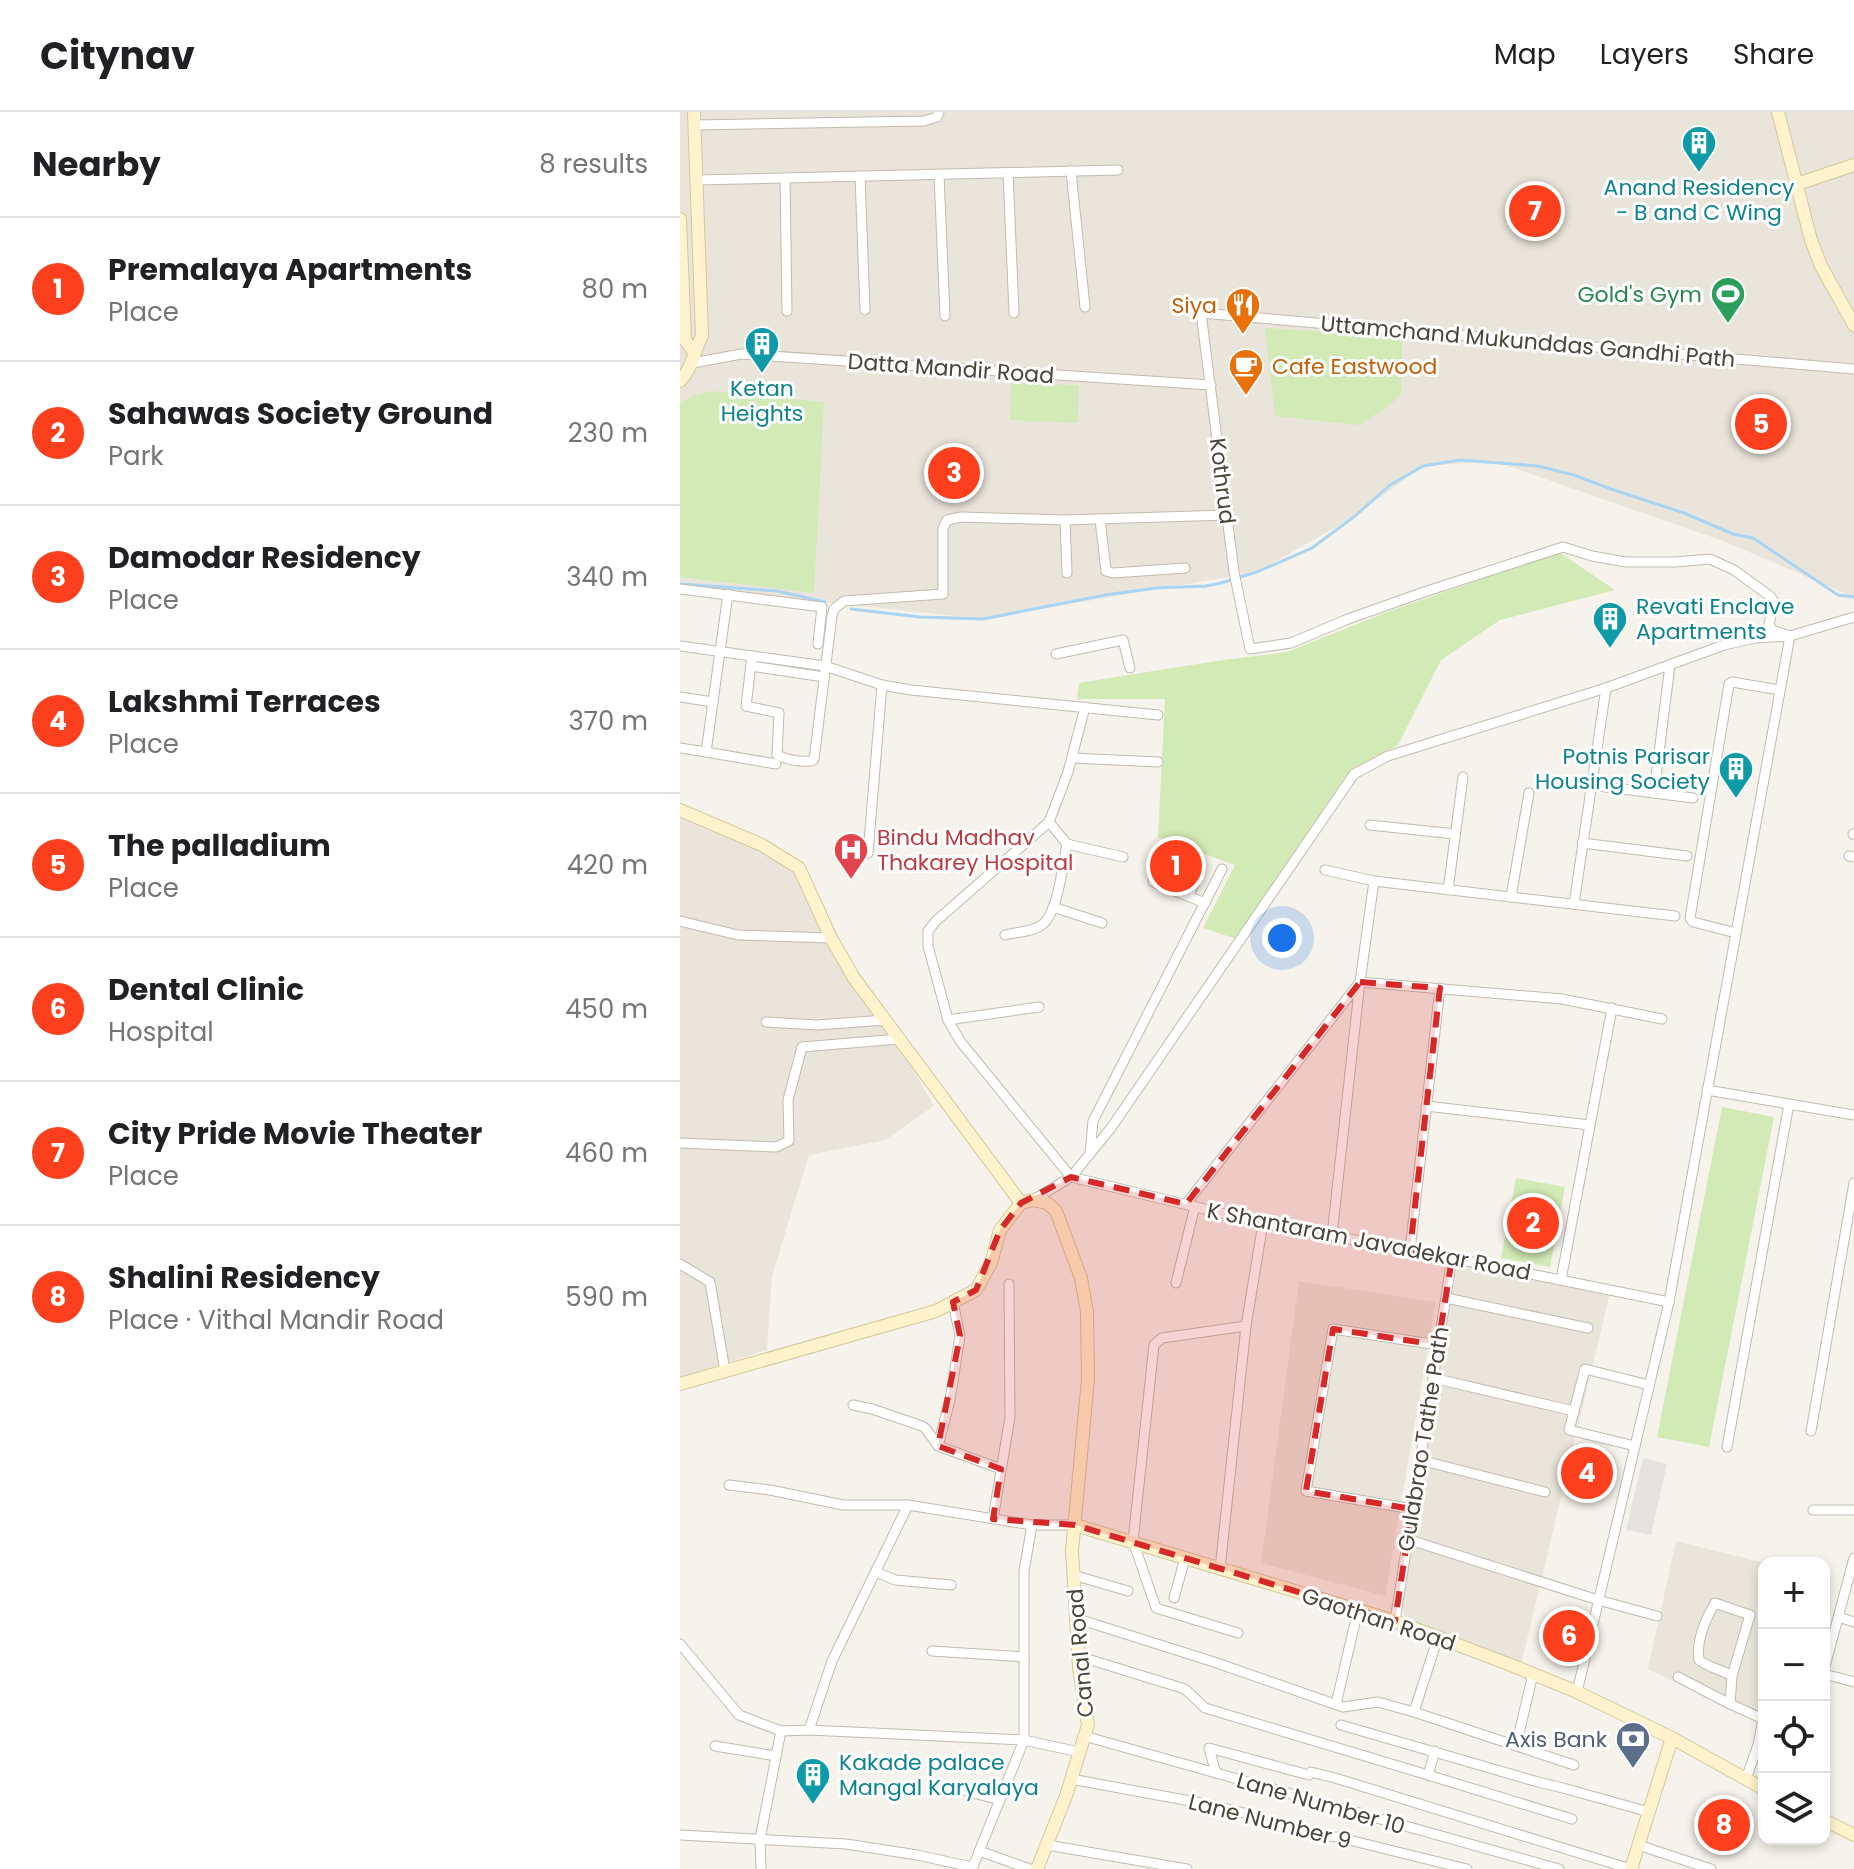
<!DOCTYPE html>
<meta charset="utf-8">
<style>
:root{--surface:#fff;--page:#f6f6f6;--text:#202124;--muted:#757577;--line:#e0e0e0;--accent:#fc3f1d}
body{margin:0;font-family:Poppins,sans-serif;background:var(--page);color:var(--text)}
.controls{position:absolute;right:24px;bottom:24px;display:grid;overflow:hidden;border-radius:16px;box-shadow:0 4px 12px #0003}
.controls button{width:72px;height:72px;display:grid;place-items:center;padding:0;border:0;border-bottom:2px solid var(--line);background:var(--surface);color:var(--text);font:40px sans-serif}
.you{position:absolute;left:602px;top:826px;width:28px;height:28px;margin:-20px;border:6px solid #fff;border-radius:50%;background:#1a73e8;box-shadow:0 0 0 12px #1a73e833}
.badge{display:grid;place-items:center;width:52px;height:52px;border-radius:50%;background:var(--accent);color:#fff;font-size:26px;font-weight:700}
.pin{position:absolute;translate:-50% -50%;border:4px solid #fff;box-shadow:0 2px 8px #0006}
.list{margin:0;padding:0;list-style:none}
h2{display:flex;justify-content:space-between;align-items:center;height:104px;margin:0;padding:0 32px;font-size:34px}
h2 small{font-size:26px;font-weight:400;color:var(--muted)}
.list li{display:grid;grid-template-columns:52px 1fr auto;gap:24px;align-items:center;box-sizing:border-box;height:144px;padding:0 32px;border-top:2px solid var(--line)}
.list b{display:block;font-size:30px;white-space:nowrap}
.list p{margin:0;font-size:26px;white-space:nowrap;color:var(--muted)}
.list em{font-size:26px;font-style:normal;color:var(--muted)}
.icon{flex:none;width:44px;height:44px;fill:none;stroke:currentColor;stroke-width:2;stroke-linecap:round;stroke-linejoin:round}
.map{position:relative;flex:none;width:1174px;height:1757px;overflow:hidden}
header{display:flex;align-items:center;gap:48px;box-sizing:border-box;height:112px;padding:0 40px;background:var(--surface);border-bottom:2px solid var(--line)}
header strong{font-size:38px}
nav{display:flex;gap:44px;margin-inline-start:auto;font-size:28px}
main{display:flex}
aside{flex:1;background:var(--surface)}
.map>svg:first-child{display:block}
</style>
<header>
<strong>Citynav</strong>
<nav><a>Map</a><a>Layers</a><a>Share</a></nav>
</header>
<main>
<aside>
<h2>Nearby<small>8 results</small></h2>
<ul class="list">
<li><span class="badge">1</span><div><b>Premalaya Apartments</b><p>Place</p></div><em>80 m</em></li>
<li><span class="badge">2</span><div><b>Sahawas Society Ground</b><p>Park</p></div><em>230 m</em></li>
<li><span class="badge">3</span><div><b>Damodar Residency</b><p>Place</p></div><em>340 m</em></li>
<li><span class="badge">4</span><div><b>Lakshmi Terraces</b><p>Place</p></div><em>370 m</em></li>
<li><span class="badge">5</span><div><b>The palladium</b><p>Place</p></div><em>420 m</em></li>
<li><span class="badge">6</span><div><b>Dental Clinic</b><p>Hospital</p></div><em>450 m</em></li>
<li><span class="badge">7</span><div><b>City Pride Movie Theater</b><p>Place</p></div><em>460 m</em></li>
<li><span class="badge">8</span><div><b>Shalini Residency</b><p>Place · Vithal Mandir Road</p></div><em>590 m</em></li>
</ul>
</aside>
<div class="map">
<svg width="1174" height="1757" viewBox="0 0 1174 1757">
<rect width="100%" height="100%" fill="#f6f3ec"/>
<!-- residential -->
<g fill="#eae5da">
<polygon points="0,0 1174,0 1174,485 1043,429 814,349 743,354 675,404 577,460 303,507 0,475"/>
<polygon points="0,702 58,727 115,758 168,845 254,994 205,1028 129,1043 92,1164 87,1238 0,1266"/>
<polygon points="777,1151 930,1181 840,1557 727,1506 723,1502 721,1495"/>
<polygon points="619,1169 756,1190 705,1484 581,1451"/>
<polygon points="996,1429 1085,1451 1084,1654 1069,1647 1081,1610 968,1557"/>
</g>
<!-- green -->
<g fill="#d2eab5">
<polygon points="585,216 722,225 721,282 711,292 679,313 595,304"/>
<polygon points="331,271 399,273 398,311 330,308"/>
<polygon points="31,279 144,290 134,481 0,465 0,292 10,285"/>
<polygon points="879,440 935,478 820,508 761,548 718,633 669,659 556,827 523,816 555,753 478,725 485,587 397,587 399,571 536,549 607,540 707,500"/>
<polygon points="1042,995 1094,1005 1029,1335 977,1325"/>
<polygon points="836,1066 885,1075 870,1155 821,1146"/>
</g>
<!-- parking -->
<polygon fill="#e5e3e0" points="963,1346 987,1352 971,1423 946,1418"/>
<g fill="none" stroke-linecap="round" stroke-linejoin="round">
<!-- stream -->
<g stroke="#a9d4f2" stroke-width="3">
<polyline points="0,472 97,479 145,490"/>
<polyline points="171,497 240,505 303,507 425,483 476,476 526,474 541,471 577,460 632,436 675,404 710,373 743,354 780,348 858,354 894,363 931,377 1004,401 1053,422 1073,426 1158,483 1174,485"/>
</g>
<defs>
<g id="street">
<polyline points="14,13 244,9 257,5 259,0"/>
<polyline points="391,59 405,195"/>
<polyline points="328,61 334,201"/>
<polyline points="259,62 265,204"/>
<polyline points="180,64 185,198"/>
<polyline points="105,66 107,199"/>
<polyline points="17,68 438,58"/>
<polyline points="13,251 61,242 531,273"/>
<polyline points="420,407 426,459 433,461 505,456"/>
<polyline points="385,408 387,461"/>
<polyline points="0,477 142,495 138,532"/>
<polyline points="48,482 26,640 96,652"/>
<polyline points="0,534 145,554 202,573 231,578 478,603"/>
<polyline points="376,542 443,528 450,556"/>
<path d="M 72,544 L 66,594 L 99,601 L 97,643 C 108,648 120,650 132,649 L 134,647 L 152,504 L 154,497 L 164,489 L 263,482 L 263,416 L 267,408 L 281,405 L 385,408 L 547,403"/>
<polyline points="71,554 144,565"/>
<polyline points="0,585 33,590"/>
<polyline points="405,595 388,660 369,710 256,809 248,819 248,834 268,908 280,929 391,1065 583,1111 772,1146 989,1190"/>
<polyline points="0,636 26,640"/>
<polyline points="392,646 478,650"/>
<polyline points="911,673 1013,686"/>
<polyline points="974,681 990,553"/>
<polyline points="690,713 775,722"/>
<polyline points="1173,722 1174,722"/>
<polyline points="902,731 1007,744"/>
<polyline points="387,732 443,745"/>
<polyline points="188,741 202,573"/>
<polyline points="1169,744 1174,745"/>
<polyline points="645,758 694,769 995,804"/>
<polyline points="473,770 525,791"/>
<polyline points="768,778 783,665"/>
<polyline points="509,783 520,759"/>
<polyline points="831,785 849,681"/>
<polyline points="894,792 926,576"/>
<polyline points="373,795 422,811"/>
<polyline points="0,809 58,823 151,826"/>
<polyline points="1056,821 1013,810 1010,806 1049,572 1052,570 1100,578"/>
<path d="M 325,823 C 337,820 353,820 363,812 C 378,800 383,751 387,732 L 369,710"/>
<polyline points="268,908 359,895"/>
<polyline points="86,910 137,913 205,908"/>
<polyline points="1027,978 1174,1003"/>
<polyline points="746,994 910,1013"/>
<polyline points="0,1031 96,1035 109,1029 108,988 122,935 219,927"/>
<polyline points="410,1042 413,1009 542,757"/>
<polyline points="353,1088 391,1065 431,1016 674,662 708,644 926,576 1044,533 1075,526 1110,524 1174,505"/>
<polyline points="506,1092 680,870 694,769"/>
<polyline points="652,1123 680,870 882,887 982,907"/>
<polyline points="730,1138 760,876"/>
<polyline points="0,1152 30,1170 45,1259"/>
<polyline points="881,1168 932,896"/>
<polyline points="496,1171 515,1094"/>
<polyline points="766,1186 908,1216"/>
<polyline points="753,1266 894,1299"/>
<polyline points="173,1293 192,1297 242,1314 246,1317 258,1334 321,1357"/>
<polyline points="1131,1319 1174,1071"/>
<polyline points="258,1334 270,1288 280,1224 273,1190"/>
<polyline points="955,1334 889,1318 905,1257 969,1273"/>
<polyline points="1047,1335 1109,992"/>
<polyline points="740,1348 865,1380"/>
<polyline points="49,1373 90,1378 163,1393 228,1393 352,1413 395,1413"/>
<polyline points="732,1397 626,1379 653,1217 758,1233"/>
<polyline points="1133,1398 1174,1398"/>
<polyline points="313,1407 330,1305 329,1172"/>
<polyline points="727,1427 918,1488 977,1504"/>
<polyline points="540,1457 566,1214 583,1111"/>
<polyline points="196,1460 215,1468 271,1473"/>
<polyline points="393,1463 448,1479"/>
<polyline points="494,1486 505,1446"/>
<polyline points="1159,1505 1174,1510"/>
<polyline points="395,1506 534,1550 663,1595 698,1590 734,1600 894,1653"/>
<polyline points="715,1509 772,1146"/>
<polyline points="558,1521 476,1496 453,1429 474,1233 482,1226 566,1214"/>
<polyline points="0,1532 59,1603 101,1619 129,1618 344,1628 399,1640"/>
<polyline points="252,1539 344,1545"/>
<polyline points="398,1544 505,1577 525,1596 748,1663 755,1639"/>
<polyline points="1144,1558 1174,1446"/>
<polyline points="1144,1562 1174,1570"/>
<path d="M 1052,1564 L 1070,1503 L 1035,1491 C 1025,1508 1016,1528 1019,1548 C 1029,1556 1041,1557 1052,1564 L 1050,1592 L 1083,1607 L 1078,1633 L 1066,1667"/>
<polyline points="998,1565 1050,1592"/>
<polyline points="897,1580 989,1190 1110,524 1092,518 1089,512 1092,499 1097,495 1091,485 1076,474 1054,458 1030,447 995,450 946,450 912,444 883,435 744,480 668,507 611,531 570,537 554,460 521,201 1174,257"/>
<polyline points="656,1592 678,1498"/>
<polyline points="734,1600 758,1525"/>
<polyline points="661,1613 858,1670 883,1676 969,1700"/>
<polyline points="129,1618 152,1549 228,1393"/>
<polyline points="404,1624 879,1757"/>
<polyline points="35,1634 96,1644"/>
<polyline points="836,1634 853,1562"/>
<polyline points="536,1661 529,1636 629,1663 631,1660 655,1666 951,1757"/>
<polyline points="748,1663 892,1707"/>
<polyline points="391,1667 532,1693 564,1701 585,1712 661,1726 787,1757"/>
<polyline points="267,1674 320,1688"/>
<polyline points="0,1723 166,1732 237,1743 292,1755"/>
<polyline points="367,1733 507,1757"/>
<polyline points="958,1733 1031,1757"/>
<polyline points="299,1739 350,1757"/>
<polyline points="81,1757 80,1727 101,1619"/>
<polyline points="292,1757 344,1628 344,1459 352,1413"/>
</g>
<g id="secondary">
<polyline points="1098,0 1131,128 1141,154 1174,213"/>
<polyline points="1117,72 1174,53"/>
<polyline points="0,107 5,228 14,240"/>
<path d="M 0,269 C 13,255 13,241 22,224 L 14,0"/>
<polyline points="0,698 82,733 119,756 151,826 174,866 341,1091"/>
<polyline points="341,1091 353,1088 367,1091 376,1099 401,1166 407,1200 408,1267 392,1439 399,1556 408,1613 386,1684 357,1757"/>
<polyline points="0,1272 256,1199 296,1178 311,1151 320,1118 341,1091"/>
<polyline points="395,1413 715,1509 836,1555 897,1580 992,1626 1084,1677"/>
<polyline points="1144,1708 1174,1723"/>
<polyline points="951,1757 992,1626"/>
</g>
</defs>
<!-- street casing -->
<use href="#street" stroke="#c2bbae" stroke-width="11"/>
<!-- secondary casing -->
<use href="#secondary" stroke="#d6c79b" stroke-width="14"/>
<!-- street -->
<use href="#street" stroke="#fff" stroke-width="9"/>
<!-- secondary -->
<use href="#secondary" stroke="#fff3cd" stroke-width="12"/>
</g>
<!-- marked area -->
<path fill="#d62828" fill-opacity="0.2" stroke="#d62828" stroke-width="6" stroke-dasharray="16 10" stroke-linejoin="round" d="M 680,870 L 760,876 L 730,1138 L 772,1146 L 758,1233 L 653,1217 L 626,1379 L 732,1397 L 715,1509 L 395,1413 L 313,1407 L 321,1357 L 258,1334 L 280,1224 L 273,1190 L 296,1178 L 320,1118 L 341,1091 L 391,1065 L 506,1092 Z"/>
<!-- icons -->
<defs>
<symbol id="building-pin" viewBox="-11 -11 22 30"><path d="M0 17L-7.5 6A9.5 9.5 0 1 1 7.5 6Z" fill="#0f9aa8" stroke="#fff"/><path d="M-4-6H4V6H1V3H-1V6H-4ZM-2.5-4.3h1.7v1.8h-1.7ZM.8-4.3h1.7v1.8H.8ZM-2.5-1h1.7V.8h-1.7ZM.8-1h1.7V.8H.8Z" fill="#fff"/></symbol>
<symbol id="stadium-pin" viewBox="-11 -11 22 30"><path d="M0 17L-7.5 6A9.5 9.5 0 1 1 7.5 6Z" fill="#2e9e5b" stroke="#fff"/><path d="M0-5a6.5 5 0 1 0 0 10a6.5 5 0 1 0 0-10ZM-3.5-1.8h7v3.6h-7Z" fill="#fff"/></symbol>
<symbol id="restaurant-pin" viewBox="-11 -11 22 30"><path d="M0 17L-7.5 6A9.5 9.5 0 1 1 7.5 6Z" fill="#e8710a" stroke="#fff"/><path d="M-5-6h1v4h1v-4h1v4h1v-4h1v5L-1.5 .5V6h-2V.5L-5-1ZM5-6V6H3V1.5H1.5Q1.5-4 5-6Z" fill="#fff"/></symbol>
<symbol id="cafe-pin" viewBox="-11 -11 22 30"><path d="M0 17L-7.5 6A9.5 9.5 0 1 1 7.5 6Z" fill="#e8710a" stroke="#fff"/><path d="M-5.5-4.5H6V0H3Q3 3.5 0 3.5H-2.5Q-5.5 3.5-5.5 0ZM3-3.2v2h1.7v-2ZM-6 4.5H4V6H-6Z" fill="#fff"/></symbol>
<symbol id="hospital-pin" viewBox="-11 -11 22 30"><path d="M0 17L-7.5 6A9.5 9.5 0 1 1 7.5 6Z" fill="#e0444e" stroke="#fff"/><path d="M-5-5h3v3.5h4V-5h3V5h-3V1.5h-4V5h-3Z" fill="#fff"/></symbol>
<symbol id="bank-pin" viewBox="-11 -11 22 30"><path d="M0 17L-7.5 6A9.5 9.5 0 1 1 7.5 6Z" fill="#5c6f8a" stroke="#fff"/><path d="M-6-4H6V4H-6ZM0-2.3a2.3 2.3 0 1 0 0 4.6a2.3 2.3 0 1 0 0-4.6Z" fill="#fff"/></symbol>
</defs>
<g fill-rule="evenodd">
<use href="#building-pin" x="999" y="11" width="40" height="54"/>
<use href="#stadium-pin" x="1028" y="162" width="40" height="54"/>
<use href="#restaurant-pin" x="543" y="173" width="40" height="54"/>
<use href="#building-pin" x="62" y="212" width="40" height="54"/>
<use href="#cafe-pin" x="546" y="234" width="40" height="54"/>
<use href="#building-pin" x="910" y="487" width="40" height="54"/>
<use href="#building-pin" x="1036" y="637" width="40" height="54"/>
<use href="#hospital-pin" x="151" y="718" width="40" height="54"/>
<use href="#bank-pin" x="933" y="1607" width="40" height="54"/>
<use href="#building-pin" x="113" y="1643" width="40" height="54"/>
</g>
<g text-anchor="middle" stroke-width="6" stroke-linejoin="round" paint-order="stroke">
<!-- culture labels -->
<g font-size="22" fill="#0d838f" stroke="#fff">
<text x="1019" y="83">Anand Residency<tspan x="1019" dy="25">- B and C Wing</tspan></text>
<text x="82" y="284">Ketan<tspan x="82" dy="25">Heights</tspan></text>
<text x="956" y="502" text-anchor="start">Revati Enclave<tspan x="956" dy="25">Apartments</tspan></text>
<text x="1030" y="652" text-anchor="end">Potnis Parisar<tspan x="1030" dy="25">Housing Society</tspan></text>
<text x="159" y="1658" text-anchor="start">Kakade palace<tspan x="159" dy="25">Mangal Karyalaya</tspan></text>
</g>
<!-- leisure labels -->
<g font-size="22" fill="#27864d" stroke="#fff" text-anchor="end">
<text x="1022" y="190">Gold's Gym</text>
</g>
<!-- food labels -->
<g font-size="22" fill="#c56008" stroke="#fff" text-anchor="end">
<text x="537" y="201">Siya</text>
<text x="592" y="262" text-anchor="start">Cafe Eastwood</text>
</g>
<!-- street labels -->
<g font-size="22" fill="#4b4439" stroke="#fff">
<text transform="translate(848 229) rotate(5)" y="8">Uttamchand Mukunddas Gandhi Path</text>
<text transform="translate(271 256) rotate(4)" y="8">Datta Mandir Road</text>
<text transform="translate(543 369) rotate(83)" y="8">Kothrud</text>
<text transform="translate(689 1129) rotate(11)" y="8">K Shantaram Javadekar Road</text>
<text transform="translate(743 1327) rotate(-81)" y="8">Gulabrao Tathe Path</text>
<text transform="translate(699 1507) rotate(18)" y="8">Gaothan Road</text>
<text transform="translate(400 1541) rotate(-95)" y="8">Canal Road</text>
<text transform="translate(641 1691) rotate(16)" y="8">Lane Number 10</text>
<text transform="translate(590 1709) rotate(14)" y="8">Lane Number 9</text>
</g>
<!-- health labels -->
<g font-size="22" fill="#be3a42" stroke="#fff" text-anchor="start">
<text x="197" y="733">Bindu Madhav<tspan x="197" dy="25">Thakarey Hospital</tspan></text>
</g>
<!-- service labels -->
<g font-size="22" fill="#4e5e75" stroke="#fff" text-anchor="end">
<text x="927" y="1635">Axis Bank</text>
</g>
</g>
</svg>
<div class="controls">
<button>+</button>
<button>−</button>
<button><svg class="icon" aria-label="locate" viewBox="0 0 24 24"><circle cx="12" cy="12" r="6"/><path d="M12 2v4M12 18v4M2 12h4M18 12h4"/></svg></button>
<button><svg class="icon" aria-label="layers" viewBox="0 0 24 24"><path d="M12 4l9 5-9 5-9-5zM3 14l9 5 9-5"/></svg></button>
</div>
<div class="you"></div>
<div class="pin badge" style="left:496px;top:754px">1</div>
<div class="pin badge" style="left:853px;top:1111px">2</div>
<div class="pin badge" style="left:274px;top:361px">3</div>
<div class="pin badge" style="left:907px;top:1361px">4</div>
<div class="pin badge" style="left:1081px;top:312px">5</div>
<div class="pin badge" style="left:889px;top:1524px">6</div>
<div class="pin badge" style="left:855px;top:99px">7</div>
<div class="pin badge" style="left:1044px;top:1713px">8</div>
</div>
</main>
